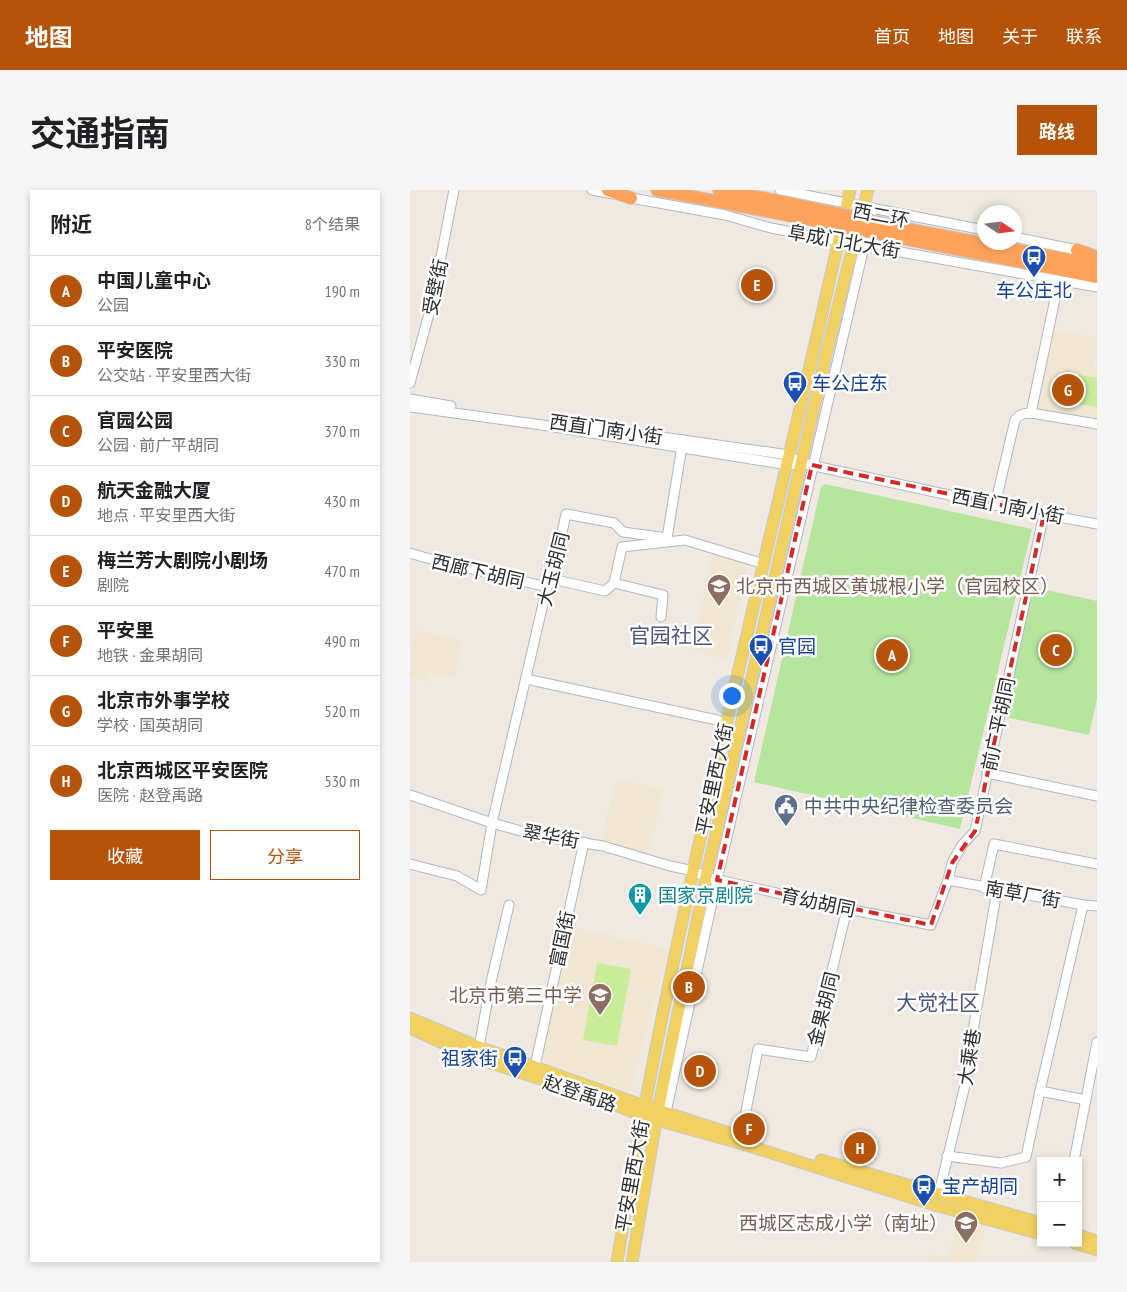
<!DOCTYPE html>
<html lang="zh">
<meta charset="utf-8">
<style>
:root{--surface:#fff;--page:#f6f6f6;--text:#202124;--muted:#757577;--line:#e0e0e0;--accent:#b45309}
body{margin:0;font-family:"PT Sans Narrow","Noto Sans SC",sans-serif;background:var(--page);color:var(--text)}
.controls{position:absolute;right:15px;bottom:15px;display:grid;overflow:hidden;border-radius:0px;box-shadow:0 2px 8px #0003}
.controls button{width:45px;height:45px;display:grid;place-items:center;padding:0;border:0;border-bottom:1px solid var(--line);background:var(--surface);color:var(--text);font:25px sans-serif}
.compass{position:absolute;left:567px;top:15px;width:45px;height:45px;border-radius:50%;background:var(--surface);box-shadow:0 2px 8px #0003;rotate:103deg}
.you{position:absolute;left:321px;top:505px;width:18px;height:18px;margin:-12px;border:4px solid #fff;border-radius:50%;background:#1a73e8;box-shadow:0 0 0 8px #1a73e833}
.badge{display:grid;place-items:center;width:32px;height:32px;border-radius:50%;background:var(--accent);color:#fff;font-size:16px;font-weight:700}
.pin{position:absolute;translate:-50% -50%;border:2px solid #fff;box-shadow:0 1px 5px #0006}
.list{margin:0;padding:0;list-style:none}
h2{display:flex;justify-content:space-between;align-items:center;height:65px;margin:0;padding:0 20px;font-size:21px}
h2 small{font-size:16px;font-weight:400;color:var(--muted)}
.list li{display:grid;grid-template-columns:32px 1fr auto;gap:15px;align-items:center;box-sizing:border-box;height:70px;padding:0 20px;border-top:1px solid var(--line)}
.list b{display:block;font-size:19px;white-space:nowrap}
.list p{margin:0;font-size:16px;white-space:nowrap;color:var(--muted)}
.list em{font-size:16px;font-style:normal;color:var(--muted)}
.actions{display:flex;gap:10px;padding:15px 20px}
.actions a{flex:1;padding:11px 0;border:1px solid var(--accent);border-radius:0px;text-align:center;font-size:18px;color:var(--accent)}
.actions .main{background:var(--accent);color:#fff}
.map{position:relative;flex:none;width:687px;height:1072px;overflow:hidden;border-radius:0px}
header{display:flex;align-items:center;gap:30px;box-sizing:border-box;height:70px;padding:0 25px;background:var(--accent);color:#fff}
header strong{font-size:24px}
nav{display:flex;gap:28px;margin-inline-start:auto;font-size:18px}
.intro{display:flex;align-items:center;justify-content:space-between;box-sizing:border-box;height:120px;padding:0 30px}
h1{margin:0;font-size:35px}
.button{padding:12px 22px;border-radius:0px;background:var(--accent);color:#fff;font-size:18px;font-weight:700}
main{display:flex;gap:30px;padding:0 30px}
aside{flex:1;background:var(--surface);border-radius:0px;box-shadow:0 2px 8px #0003}
.map>svg:first-child{display:block}
</style>
<header>
<strong>地图</strong>
<nav><a>首页</a><a>地图</a><a>关于</a><a>联系</a></nav>
</header>
<div class="intro"><h1>交通指南</h1><a class="button">路线</a></div>
<main>
<aside>
<h2>附近<small>8个结果</small></h2>
<ul class="list">
<li><span class="badge">A</span><div><b>中国儿童中心</b><p>公园</p></div><em>190 m</em></li>
<li><span class="badge">B</span><div><b>平安医院</b><p>公交站 · 平安里西大街</p></div><em>330 m</em></li>
<li><span class="badge">C</span><div><b>官园公园</b><p>公园 · 前广平胡同</p></div><em>370 m</em></li>
<li><span class="badge">D</span><div><b>航天金融大厦</b><p>地点 · 平安里西大街</p></div><em>430 m</em></li>
<li><span class="badge">E</span><div><b>梅兰芳大剧院小剧场</b><p>剧院</p></div><em>470 m</em></li>
<li><span class="badge">F</span><div><b>平安里</b><p>地铁 · 金果胡同</p></div><em>490 m</em></li>
<li><span class="badge">G</span><div><b>北京市外事学校</b><p>学校 · 国英胡同</p></div><em>520 m</em></li>
<li><span class="badge">H</span><div><b>北京西城区平安医院</b><p>医院 · 赵登禹路</p></div><em>530 m</em></li>
</ul>
<div class="actions"><a class="main">收藏</a><a>分享</a></div>
</aside>
<div class="map">
<svg width="687" height="1072" viewBox="0 0 687 1072">
<rect width="100%" height="100%" fill="#efe9e1"/>
<!-- education -->
<g fill="#f0e6d1">
<polygon points="640,139 687,148 683,179 687,181 687,230 625,219"/>
<polygon points="302,364 336,374 317,469 282,461"/>
<polygon points="6,440 53,451 44,489 18,483 16,491 0,487 0,467"/>
<polygon points="215,591 254,598 238,667 191,652 205,594"/>
<polygon points="158,737 259,758 220,902 129,871"/>
<polygon points="557,1030 576,1035 566,1072 518,1072 520,1065 538,1069 545,1042 553,1044"/>
</g>
<!-- green -->
<g fill="#b6e59e">
<polygon points="415,294 622,339 550,639 344,592 411,297"/>
<polygon points="618,396 687,411 687,509 679,545 591,526"/>
</g>
<!-- pitch -->
<g fill="#c9ec9a">
<polygon points="669,185 687,188 687,217 665,213"/>
<polygon points="187,773 221,779 207,856 173,850"/>
</g>
<g fill="none" stroke-linecap="round" stroke-linejoin="round">
<defs>
<g id="minor">
<polyline points="182,0 203,4"/>
<polyline points="370,0 574,40"/>
<polyline points="216,7 315,25 361,38 412,48 687,97"/>
<polyline points="604,47 672,61"/>
<polyline points="0,193 22,113 44,0"/>
<polyline points="0,209 41,216"/>
<polyline points="0,217 132,235 378,275 391,273 585,315 687,334"/>
<polyline points="621,223 649,90"/>
<polyline points="175,236 379,265 384,269"/>
<path d="M 585,315 L 605,230 C 610,224 614,223 621,223 L 687,234"/>
<polyline points="0,363 13,367 137,397"/>
<polyline points="142,389 195,401 204,393 253,405 251,427"/>
<polyline points="204,393 212,357 275,350 354,374"/>
<polyline points="116,489 307,530 316,535"/>
<polyline points="577,583 687,606"/>
<polyline points="0,605 82,633 129,646 193,656 260,676 284,681 296,687 437,719 521,735 538,690 542,673 552,655 565,641 634,324"/>
<polyline points="0,674 47,686 71,700 82,633 137,397 142,389 156,324 204,333 213,342 257,348 273,250"/>
<polyline points="538,690 673,715 687,716"/>
<polyline points="574,698 584,654 687,674"/>
<polyline points="69,857 81,792 99,715"/>
<polyline points="125,876 174,652"/>
<polyline points="630,901 673,715"/>
<polyline points="251,927 256,922 307,690 463,18"/>
<polyline points="331,947 348,859 401,867 437,719"/>
<polyline points="537,966 591,973 616,967 630,901 676,910"/>
<polyline points="664,971 687,852"/>
<polyline points="529,1003 563,862 560,858 587,700"/>
</g>
<g id="major">
<polyline points="0,828 69,857 235,916 319,943"/>
<polyline points="0,838 66,868 194,910 232,926 330,953 525,1015 631,1044"/>
<polyline points="411,970 631,1033"/>
<polyline points="668,1045 687,1051"/>
<polyline points="665,1053 687,1060"/>
<path d="M 207,1072 C 266,711 361,357 440,0"/>
<polyline points="222,1072 248,920 296,687 416,165 439,72 458,0"/>
</g>
<g id="highway">
<polyline points="198,0 221,8"/>
<polyline points="247,0 367,23"/>
<polyline points="309,0 369,11"/>
<polyline points="518,43 687,75"/>
<polyline points="516,53 687,87"/>
<polyline points="667,60 687,67"/>
</g>
</defs>
<!-- minor casing -->
<use href="#minor" stroke="#b4b7c1" stroke-width="11"/>
<!-- major casing -->
<use href="#major" stroke="#c9c9c9" stroke-width="13"/>
<!-- highway casing -->
<use href="#highway" stroke="#c9c9c9" stroke-width="14"/>
<!-- minor -->
<use href="#minor" stroke="#fff" stroke-width="9"/>
<!-- major -->
<use href="#major" stroke="#f2d163" stroke-width="11"/>
<!-- highway -->
<use href="#highway" stroke="#ffa35c" stroke-width="12"/>
<defs>
<g id="highway-bridge">
<polyline points="369,11 518,43"/>
<polyline points="367,23 516,53"/>
</g>
</defs>
<!-- highway-bridge casing -->
<use href="#highway-bridge" stroke="#c9c9c9" stroke-width="14" stroke-linecap="butt"/>
<!-- highway-bridge -->
<use href="#highway-bridge" stroke="#ffa35c" stroke-width="12"/>
</g>
<!-- marked area -->
<path fill="none" stroke="#d62828" stroke-width="4" stroke-dasharray="10 6" stroke-linejoin="round" d="M 402,275 L 634,324 L 565,641 L 542,673 L 521,735 L 307,690 Z"/>
<!-- icons -->
<defs>
<symbol id="bus-pin" viewBox="-11 -11 22 30"><path d="M0 17L-7.5 6A9.5 9.5 0 1 1 7.5 6Z" fill="#1a4fb4" stroke="#fff"/><path d="M-5-6H5V4H4V6H2V4H-2V6H-4V4H-5ZM-3.5-4V0h7V-4ZM-3.5 1.2v1.5H-2V1.2ZM2 1.2v1.5H3.5V1.2Z" fill="#fff"/></symbol>
<symbol id="school-pin" viewBox="-11 -11 22 30"><path d="M0 17L-7.5 6A9.5 9.5 0 1 1 7.5 6Z" fill="#8d6e63" stroke="#fff"/><path d="M0-5L7-2L0 1L-7-2ZM-4 1L0 2.5L4 1V4Q0 6-4 4Z" fill="#fff"/></symbol>
<symbol id="civic-pin" viewBox="-11 -11 22 30"><path d="M0 17L-7.5 6A9.5 9.5 0 1 1 7.5 6Z" fill="#5c6f8a" stroke="#fff"/><path d="M-.6-6.5H3V-4.5H.6V-3L4-1V1h2V6H-6V1h2V-1L-.6-3ZM-1.2 2.5V6h2.4V2.5Z" fill="#fff"/></symbol>
<symbol id="building-pin" viewBox="-11 -11 22 30"><path d="M0 17L-7.5 6A9.5 9.5 0 1 1 7.5 6Z" fill="#0f9aa8" stroke="#fff"/><path d="M-4-6H4V6H1V3H-1V6H-4ZM-2.5-4.3h1.7v1.8h-1.7ZM.8-4.3h1.7v1.8H.8ZM-2.5-1h1.7V.8h-1.7ZM.8-1h1.7V.8H.8Z" fill="#fff"/></symbol>
</defs>
<g fill-rule="evenodd">
<use href="#bus-pin" x="610" y="53" width="28" height="38"/>
<use href="#bus-pin" x="371" y="179" width="28" height="38"/>
<use href="#school-pin" x="295" y="382" width="28" height="38"/>
<use href="#bus-pin" x="337" y="442" width="28" height="38"/>
<use href="#civic-pin" x="362" y="602" width="28" height="38"/>
<use href="#building-pin" x="216" y="691" width="28" height="38"/>
<use href="#school-pin" x="176" y="791" width="28" height="38"/>
<use href="#bus-pin" x="91" y="854" width="28" height="38"/>
<use href="#bus-pin" x="500" y="982" width="28" height="38"/>
<use href="#school-pin" x="542" y="1019" width="28" height="38"/>
</g>
<g text-anchor="middle" stroke-width="5" stroke-linejoin="round" paint-order="stroke">
<!-- street labels -->
<g font-size="19" fill="#2e2e2e" stroke="#fff">
<text transform="translate(471 25) rotate(11)" y="7">西二环</text>
<text transform="translate(434 51) rotate(10)" y="7">阜成门北大街</text>
<text transform="translate(25 97) rotate(-78)" y="7">受壁街</text>
<text transform="translate(196 239) rotate(8)" y="7">西直门南小街</text>
<text transform="translate(598 316) rotate(11)" y="7">西直门南小街</text>
<text transform="translate(143 379) rotate(-76)" y="7">大玉胡同</text>
<text transform="translate(68 381) rotate(13)" y="7">西廊下胡同</text>
<text transform="translate(588 534) rotate(-78)" y="7">前广平胡同</text>
<text transform="translate(304 589) rotate(-78)" y="7">平安里西大街</text>
<text transform="translate(141 646) rotate(10)" y="7">翠华街</text>
<text transform="translate(613 704) rotate(10)" y="7">南草厂街</text>
<text transform="translate(408 712) rotate(12)" y="7">育幼胡同</text>
<text transform="translate(152 749) rotate(-78)" y="7">富国街</text>
<text transform="translate(413 819) rotate(-76)" y="7">金果胡同</text>
<text transform="translate(559 867) rotate(-81)" y="7">大乘巷</text>
<text transform="translate(170 903) rotate(19)" y="7">赵登禹路</text>
<text transform="translate(222 986) rotate(-80)" y="7">平安里西大街</text>
</g>
<!-- transit labels -->
<g font-size="19" fill="#164399" stroke="#fff" text-anchor="start">
<text x="624" y="107" text-anchor="middle">车公庄北</text>
<text x="402" y="200">车公庄东</text>
<text x="368" y="463">官园</text>
<text x="88" y="875" text-anchor="end">祖家街</text>
<text x="532" y="1003">宝产胡同</text>
</g>
<!-- education labels -->
<g font-size="19" fill="#785e54" stroke="#fff" text-anchor="end">
<text x="326" y="403" text-anchor="start">北京市西城区黄城根小学（官园校区）</text>
<text x="172" y="812">北京市第三中学</text>
<text x="538" y="1040">西城区志成小学（南址）</text>
</g>
<!-- service labels -->
<g font-size="19" fill="#4e5e75" stroke="#fff" text-anchor="start">
<text x="394" y="623">中共中央纪律检查委员会</text>
</g>
<!-- culture labels -->
<g font-size="19" fill="#0d838f" stroke="#fff" text-anchor="start">
<text x="248" y="712">国家京剧院</text>
</g>
<!-- quarter labels -->
<g font-size="21" fill="#4d5680" stroke="#fff">
<text x="261" y="453">官园社区</text>
<text x="528" y="820">大觉社区</text>
</g>
</g>
</svg>
<div class="controls">
<button>+</button>
<button>−</button>
</div>
<svg class="compass" viewBox="-18 -18 36 36"><path d="M0-13l5 13h-10z" fill="#e53935"/><path d="M0 13l5-13h-10z" fill="#757577"/></svg>
<div class="you"></div>
<div class="pin badge" style="left:482px;top:465px">A</div>
<div class="pin badge" style="left:279px;top:797px">B</div>
<div class="pin badge" style="left:646px;top:460px">C</div>
<div class="pin badge" style="left:290px;top:881px">D</div>
<div class="pin badge" style="left:347px;top:95px">E</div>
<div class="pin badge" style="left:339px;top:939px">F</div>
<div class="pin badge" style="left:658px;top:200px">G</div>
<div class="pin badge" style="left:450px;top:958px">H</div>
</div>
</main>
